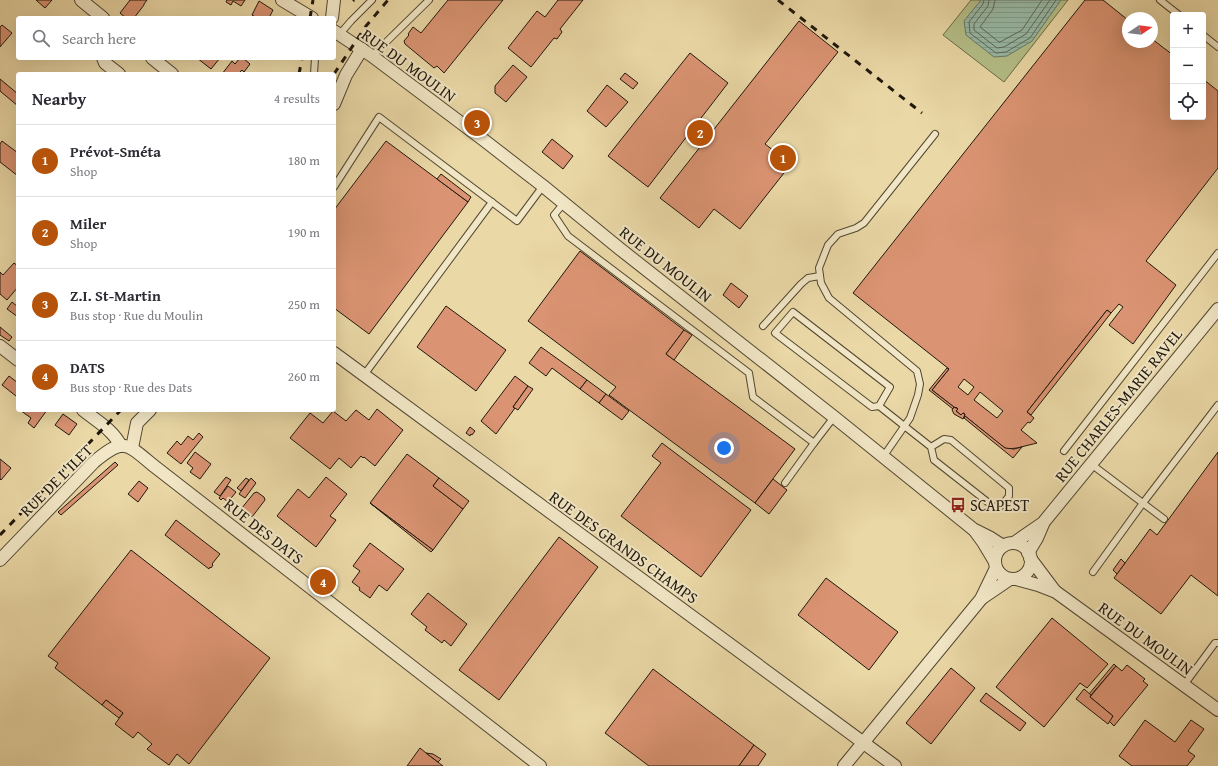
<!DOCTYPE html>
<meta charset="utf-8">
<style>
:root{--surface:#fff;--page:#f2f2f3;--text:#2b2b33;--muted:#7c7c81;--line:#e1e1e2;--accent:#b45309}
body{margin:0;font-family:"Gentium Book Plus",serif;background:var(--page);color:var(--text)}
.controls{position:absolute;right:12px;top:12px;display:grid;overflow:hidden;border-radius:4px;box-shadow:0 4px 16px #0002}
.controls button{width:36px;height:36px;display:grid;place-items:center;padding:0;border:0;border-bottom:1px solid var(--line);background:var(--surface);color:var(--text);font:20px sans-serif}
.compass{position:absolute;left:1122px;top:12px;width:36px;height:36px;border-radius:50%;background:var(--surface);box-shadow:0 4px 16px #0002;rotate:77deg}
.you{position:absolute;left:724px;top:448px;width:14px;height:14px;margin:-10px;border:3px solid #fff;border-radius:50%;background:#1a73e8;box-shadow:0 0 0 6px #1a73e833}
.badge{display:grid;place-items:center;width:26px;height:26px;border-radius:50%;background:var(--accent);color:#fff;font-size:13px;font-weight:700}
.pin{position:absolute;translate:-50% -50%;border:2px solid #fff;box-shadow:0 1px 4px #0006}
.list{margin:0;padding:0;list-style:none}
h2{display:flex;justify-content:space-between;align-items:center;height:52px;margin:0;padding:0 16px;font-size:17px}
h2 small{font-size:13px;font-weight:400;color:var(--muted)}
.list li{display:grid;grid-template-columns:26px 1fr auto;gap:12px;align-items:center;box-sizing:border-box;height:72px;padding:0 16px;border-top:1px solid var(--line)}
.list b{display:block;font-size:15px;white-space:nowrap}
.list p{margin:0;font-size:13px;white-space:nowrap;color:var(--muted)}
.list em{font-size:13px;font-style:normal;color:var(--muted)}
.icon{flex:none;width:22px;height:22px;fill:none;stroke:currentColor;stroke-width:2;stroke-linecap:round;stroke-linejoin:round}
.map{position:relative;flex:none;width:1218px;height:766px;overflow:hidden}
.search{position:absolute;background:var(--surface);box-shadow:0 4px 16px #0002;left:16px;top:16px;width:320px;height:44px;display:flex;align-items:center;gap:10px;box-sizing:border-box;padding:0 14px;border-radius:4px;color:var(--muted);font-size:15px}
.panel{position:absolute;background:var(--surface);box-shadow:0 4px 16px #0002;left:16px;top:72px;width:320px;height:340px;border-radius:4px}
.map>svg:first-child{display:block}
</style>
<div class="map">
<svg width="1218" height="766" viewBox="0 0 1218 766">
<defs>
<pattern id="water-rules" width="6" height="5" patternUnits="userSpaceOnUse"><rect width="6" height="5" fill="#98baa7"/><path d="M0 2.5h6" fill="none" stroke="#839f8f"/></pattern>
</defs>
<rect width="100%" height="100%" fill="#ead8a6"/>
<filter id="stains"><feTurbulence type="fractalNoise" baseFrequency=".005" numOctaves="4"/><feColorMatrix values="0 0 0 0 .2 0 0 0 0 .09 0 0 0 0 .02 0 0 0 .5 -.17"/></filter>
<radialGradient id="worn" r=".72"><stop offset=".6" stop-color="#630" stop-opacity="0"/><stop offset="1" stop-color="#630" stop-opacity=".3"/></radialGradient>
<!-- green -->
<polygon fill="#b5bf88" stroke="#6a6b4a" points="971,0 1068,0 1004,82 943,35"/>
<!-- water -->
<polygon fill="url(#water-rules)" stroke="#687969" points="981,0 1061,0 1032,41 1007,56 994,57 966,35 964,21"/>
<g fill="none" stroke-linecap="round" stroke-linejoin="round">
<!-- shore -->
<g stroke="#5c685a" stroke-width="1">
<polyline points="984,0 983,4 969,22 970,33 996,53 1006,52 1030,38 1056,0"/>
<polyline points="989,0 988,6 974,24 974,30 997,48 1004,47 1026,34 1050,0"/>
<polyline points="995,0 993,9 980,27 999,42 1002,41 1022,30 1042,0"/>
</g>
</g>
<!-- building -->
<g fill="#db9473" stroke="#1f170c" fill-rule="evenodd">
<polygon points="36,0 52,0 45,8"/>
<polygon points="130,0 147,0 144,4 144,5 134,18 126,18 120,13"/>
<polygon points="227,0 245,0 241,6 233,1 231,5 226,2"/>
<polygon points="448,0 503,0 444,73 437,66 434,68 405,44 404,41 409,35 408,34 413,27 421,33"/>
<polygon points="558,0 583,0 560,29 562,32 557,39 554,38 531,67 508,48 537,11 545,17"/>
<path d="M 1085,0 L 1103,0 L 1128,20 L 1128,42 L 1152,42 L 1152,39 L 1173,55 L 1173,117 L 1203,117 L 1203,79 L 1218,91 L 1218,168 L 1146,261 L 1176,285 L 1133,344 L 1109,325 L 1123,307 L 1119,304 L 1111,313 L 1107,310 L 1027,412 L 1034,418 L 1030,423 L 1028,422 L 1021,430 L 1037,443 L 1017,448 L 1007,449 L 1002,446 L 965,416 L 964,416 L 965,414 L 963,413 L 961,415 L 956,411 L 958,409 L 956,407 L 955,408 L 932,390 L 949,369 L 853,293 ZM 964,379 L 974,387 L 968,395 L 958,387 ZM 980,392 L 1003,411 L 997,418 L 974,400 Z"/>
<polygon points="259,1 273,10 269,18 257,18 252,15"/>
<polygon points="799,21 838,52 765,144 791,164 740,229 714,209 699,228 660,198"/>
<polygon points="2,25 12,33 0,47 0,27"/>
<polygon points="690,53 728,83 648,187 608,156"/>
<polygon points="197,58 220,58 211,69"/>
<polygon points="240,58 243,58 250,64 244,72 242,70 238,74 222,74 232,61 235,64"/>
<polygon points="513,65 527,77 506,102 495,93 495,86"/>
<polygon points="625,73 638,83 633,89 620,79"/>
<polygon points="0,79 18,94 18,106 0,91"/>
<polygon points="607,85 628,102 606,127 587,111"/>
<polygon points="552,139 573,156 563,169 542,152"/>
<polygon points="2,141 18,153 18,176 0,162 0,144"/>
<polygon points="386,141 468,202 369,334 334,308 334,210"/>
<polygon points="441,174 471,197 468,202 437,179"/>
<polygon points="580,251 684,330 666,354 795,449 755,503 609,395 616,387 528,321"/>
<polygon points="14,263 18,266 18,287 7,300 0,294 0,272 3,275"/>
<polygon points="731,283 748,296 739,308 723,295"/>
<polygon points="12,302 18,307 18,317 7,309"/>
<polygon points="446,306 506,350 476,391 417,347"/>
<polygon points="1107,310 1111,313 1031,415 1027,412"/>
<polygon points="0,327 12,337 9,341 0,335"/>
<polygon points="684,330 692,335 674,360 666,354"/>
<polygon points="541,347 587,380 580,389 552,368 546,376 529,363"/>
<polygon points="947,368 949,369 932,390 954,407 953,409 929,390"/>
<polygon points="9,376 18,383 18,394 16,396 2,385"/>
<polygon points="515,376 528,386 513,407 515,408 496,434 481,421"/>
<polygon points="587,380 606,394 599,403 580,389"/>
<polygon points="528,386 533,389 518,410 513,407"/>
<polygon points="606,394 629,411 622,420 599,403"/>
<polygon points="954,407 958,409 956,411 961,415 963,413 965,414 963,419 954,414 952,410"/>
<polygon points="377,409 403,430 375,466 364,457 363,458 361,456 351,468 339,458 330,469 290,438 310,413 323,423 333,411 346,421 356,410 369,420"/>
<polygon points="20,410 47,410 34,428 28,423 31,418"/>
<polygon points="63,414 77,424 69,435 55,425"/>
<polygon points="965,416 1005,448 1014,449 1022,447 1013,458 964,418"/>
<polygon points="470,427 475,431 472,435 471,434 470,436 466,433"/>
<polygon points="199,433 203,437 181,464 167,453 177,441 181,445 188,436 193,440"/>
<polygon points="662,443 751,510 701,577 621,516 661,463 652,456"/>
<polygon points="195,452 211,464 200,479 190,472 193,468 187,463"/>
<polygon points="1218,452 1218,596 1191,575 1161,614 1114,578 1150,529 1157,535"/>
<polygon points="407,454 439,478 433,486 463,509 433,550 370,503"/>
<polygon points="0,459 11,468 1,480 0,479"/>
<polygon points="115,462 118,465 61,515 58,512"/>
<polygon points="226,477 231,480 220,496 214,492"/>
<polygon points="326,477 347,494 330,516 336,520 316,547 277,516 298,489 309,498"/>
<polygon points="246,478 249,480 241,491 237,488"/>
<polygon points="251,478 256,483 245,498 239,494"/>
<polygon points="439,478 469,501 463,509 433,486"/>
<polygon points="773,479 787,490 769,514 755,503"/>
<polygon points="139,481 148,488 138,502 128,494"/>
<polygon points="228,486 236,492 228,502 223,498 221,500 219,498"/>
<polygon points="257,492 264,497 265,500 252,517 241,509 254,493"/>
<polygon points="370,503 433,550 431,552"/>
<polygon points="176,520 220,554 212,564 213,565 211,568 210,567 209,569 165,535"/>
<polygon points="559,537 598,567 499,700 459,670"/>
<polygon points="370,543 404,569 387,591 379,585 370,598 359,590 360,588 352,582 360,571 353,566"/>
<polygon points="131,550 270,658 189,764 177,754 169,765 147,749 152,744 138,732 133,738 115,724 123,713 106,700 102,705 55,668 58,663 48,656"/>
<polygon points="1121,559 1125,563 1117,574 1113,570"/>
<polygon points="826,578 898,632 869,670 798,615"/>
<polygon points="428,593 467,624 451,646 444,640 442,643 425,630 427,627 411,614"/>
<polygon points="1052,618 1108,664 1087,688 1080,683 1044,727 996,687"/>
<polygon points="1114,664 1116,666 1091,695 1089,694"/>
<polygon points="1127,665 1145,679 1143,681 1148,685 1114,726 1109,721 1113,716 1090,697 1116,666 1122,671"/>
<polygon points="951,668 975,688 931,744 906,723"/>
<polygon points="653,669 754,745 739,766 649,766 605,733"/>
<polygon points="1084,689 1091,695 1090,697 1113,716 1108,724 1076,699"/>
<polygon points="986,693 1026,723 1020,731 980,701"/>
<polygon points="106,700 123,713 119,718 102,705"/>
<polygon points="1145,720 1175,742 1191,720 1204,729 1188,751 1195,756 1187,766 1132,766 1119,756"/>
<polygon points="754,745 766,754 758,766 739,766"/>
<polygon points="420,748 426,753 443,766 407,766"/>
<polygon points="426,753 433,754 441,759 438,762"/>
</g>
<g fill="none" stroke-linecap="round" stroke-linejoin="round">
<defs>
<g id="lane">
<polyline points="1160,0 1179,15"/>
<polyline points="339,35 351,21 372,0"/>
<polyline points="1203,35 1218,47"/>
<polyline points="372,56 429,0"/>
<polyline points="314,74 315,58"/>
<polyline points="334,187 379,117 517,221 543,186"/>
<polyline points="564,203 554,215 568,236 749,373 753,397 814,443 834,417"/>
<polyline points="763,326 801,284 808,278 820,276"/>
<polyline points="364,375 492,202"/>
<polyline points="879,406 890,387 793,312 775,333 872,407 879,406 931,447 934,460 994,507 1001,506 1009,496 1009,488 951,440 944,439 931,447"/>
<polyline points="1064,451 1218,253"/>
<polyline points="883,457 910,418 918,395 920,384 917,371 829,298 821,283 819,268 828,245 838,234 856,228 864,223 935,134"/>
<polyline points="1091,464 1164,519"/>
<polyline points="785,483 814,443"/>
<polyline points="1093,572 1143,503 1218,405"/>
<polyline points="1184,685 1215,643 1218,643"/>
</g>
<g id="street">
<polyline points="81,0 103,18"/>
<polyline points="282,0 312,18"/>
<polyline points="332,18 334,0"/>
<polyline points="334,31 372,56 485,141 543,186 620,249 834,417 973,529 989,537 1003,546"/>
<polyline points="103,58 105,63 119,74"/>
<polyline points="152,58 172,74"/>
<polyline points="334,104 346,75 362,49"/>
<polyline points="0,346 18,360"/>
<polyline points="334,353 895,766"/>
<path d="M 83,410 C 97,421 113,430 121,446"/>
<polyline points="132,448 137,423 150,410"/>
<polyline points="975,531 983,542 995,562"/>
<polyline points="1014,543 1043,523 1218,309"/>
<circle cx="1013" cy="561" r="18"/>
<polyline points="1028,553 1037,538 1043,524"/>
<polyline points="1030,558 1054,590"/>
<path d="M 0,560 L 94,462 C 124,437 126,443 154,466 L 540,766"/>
<polyline points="1016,579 1038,585 1056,592 1218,710"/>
<polyline points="982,598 1010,579"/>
<polyline points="844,766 981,599 996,568"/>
</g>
</defs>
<!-- lane casing -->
<use href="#lane" stroke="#524732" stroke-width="8"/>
<!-- street casing -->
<use href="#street" stroke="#524732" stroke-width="14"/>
<!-- lane -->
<use href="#lane" stroke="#f1e6c5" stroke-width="6"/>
<!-- street -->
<use href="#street" stroke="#f1e6c5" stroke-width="12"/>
<!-- rail -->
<g stroke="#1f170c" stroke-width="3" stroke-dasharray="7 7" stroke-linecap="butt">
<polyline points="778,0 922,113"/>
<polyline points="353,1 354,0"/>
<polyline points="310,18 313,0"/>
<polyline points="299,74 302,58"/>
<polyline points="334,74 366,26 388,0"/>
<polyline points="0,535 121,410"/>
</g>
</g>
<!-- icons -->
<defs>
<symbol id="bus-bare" viewBox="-9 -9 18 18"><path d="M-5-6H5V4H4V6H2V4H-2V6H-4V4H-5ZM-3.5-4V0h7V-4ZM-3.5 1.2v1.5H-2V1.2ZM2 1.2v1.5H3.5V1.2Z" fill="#8f2418" stroke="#f1e6c5" stroke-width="2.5" paint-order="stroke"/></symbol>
</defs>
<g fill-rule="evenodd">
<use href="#bus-bare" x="947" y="494" width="22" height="22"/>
</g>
<g text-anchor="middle" stroke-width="4" stroke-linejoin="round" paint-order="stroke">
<!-- street labels -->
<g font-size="16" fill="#1f170c" stroke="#f1e6c5">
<text transform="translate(409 65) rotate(36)" y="6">RUE DU MOULIN</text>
<text transform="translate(666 264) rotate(38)" y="6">RUE DU MOULIN</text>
<text transform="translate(1118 405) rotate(-51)" y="6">RUE CHARLES-MARIE RAVEL</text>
<text transform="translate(56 480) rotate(-45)" y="6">RUE DE L'ILET</text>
<text transform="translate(264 531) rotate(38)" y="6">RUE DES DATS</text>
<text transform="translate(624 547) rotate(36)" y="6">RUE DES GRANDS CHAMPS</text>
<text transform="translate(1146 638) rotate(36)" y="6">RUE DU MOULIN</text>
</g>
<!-- poi labels -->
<g font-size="16" fill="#1f170c" stroke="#f1e6c5" text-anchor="start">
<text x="970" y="511">SCAPEST</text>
</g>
</g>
<rect width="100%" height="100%" filter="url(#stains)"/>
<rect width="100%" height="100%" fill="url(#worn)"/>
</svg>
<div class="controls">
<button>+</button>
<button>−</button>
<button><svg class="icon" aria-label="locate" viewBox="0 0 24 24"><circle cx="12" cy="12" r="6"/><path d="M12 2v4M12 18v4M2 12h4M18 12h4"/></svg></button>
</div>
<svg class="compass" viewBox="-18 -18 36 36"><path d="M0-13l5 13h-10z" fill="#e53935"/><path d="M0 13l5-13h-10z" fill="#7c7c81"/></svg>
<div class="you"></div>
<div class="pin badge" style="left:783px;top:158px">1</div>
<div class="pin badge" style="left:700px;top:133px">2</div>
<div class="pin badge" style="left:477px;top:123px">3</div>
<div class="pin badge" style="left:323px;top:582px">4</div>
<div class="search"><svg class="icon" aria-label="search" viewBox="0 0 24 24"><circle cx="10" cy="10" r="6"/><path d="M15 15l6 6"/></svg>Search here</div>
<section class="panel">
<h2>Nearby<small>4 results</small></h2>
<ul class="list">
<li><span class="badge">1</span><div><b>Prévot-Sméta</b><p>Shop</p></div><em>180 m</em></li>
<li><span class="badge">2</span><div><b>Miler</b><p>Shop</p></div><em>190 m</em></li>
<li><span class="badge">3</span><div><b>Z.I. St-Martin</b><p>Bus stop · Rue du Moulin</p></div><em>250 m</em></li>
<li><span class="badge">4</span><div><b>DATS</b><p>Bus stop · Rue des Dats</p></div><em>260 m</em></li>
</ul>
</section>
</div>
